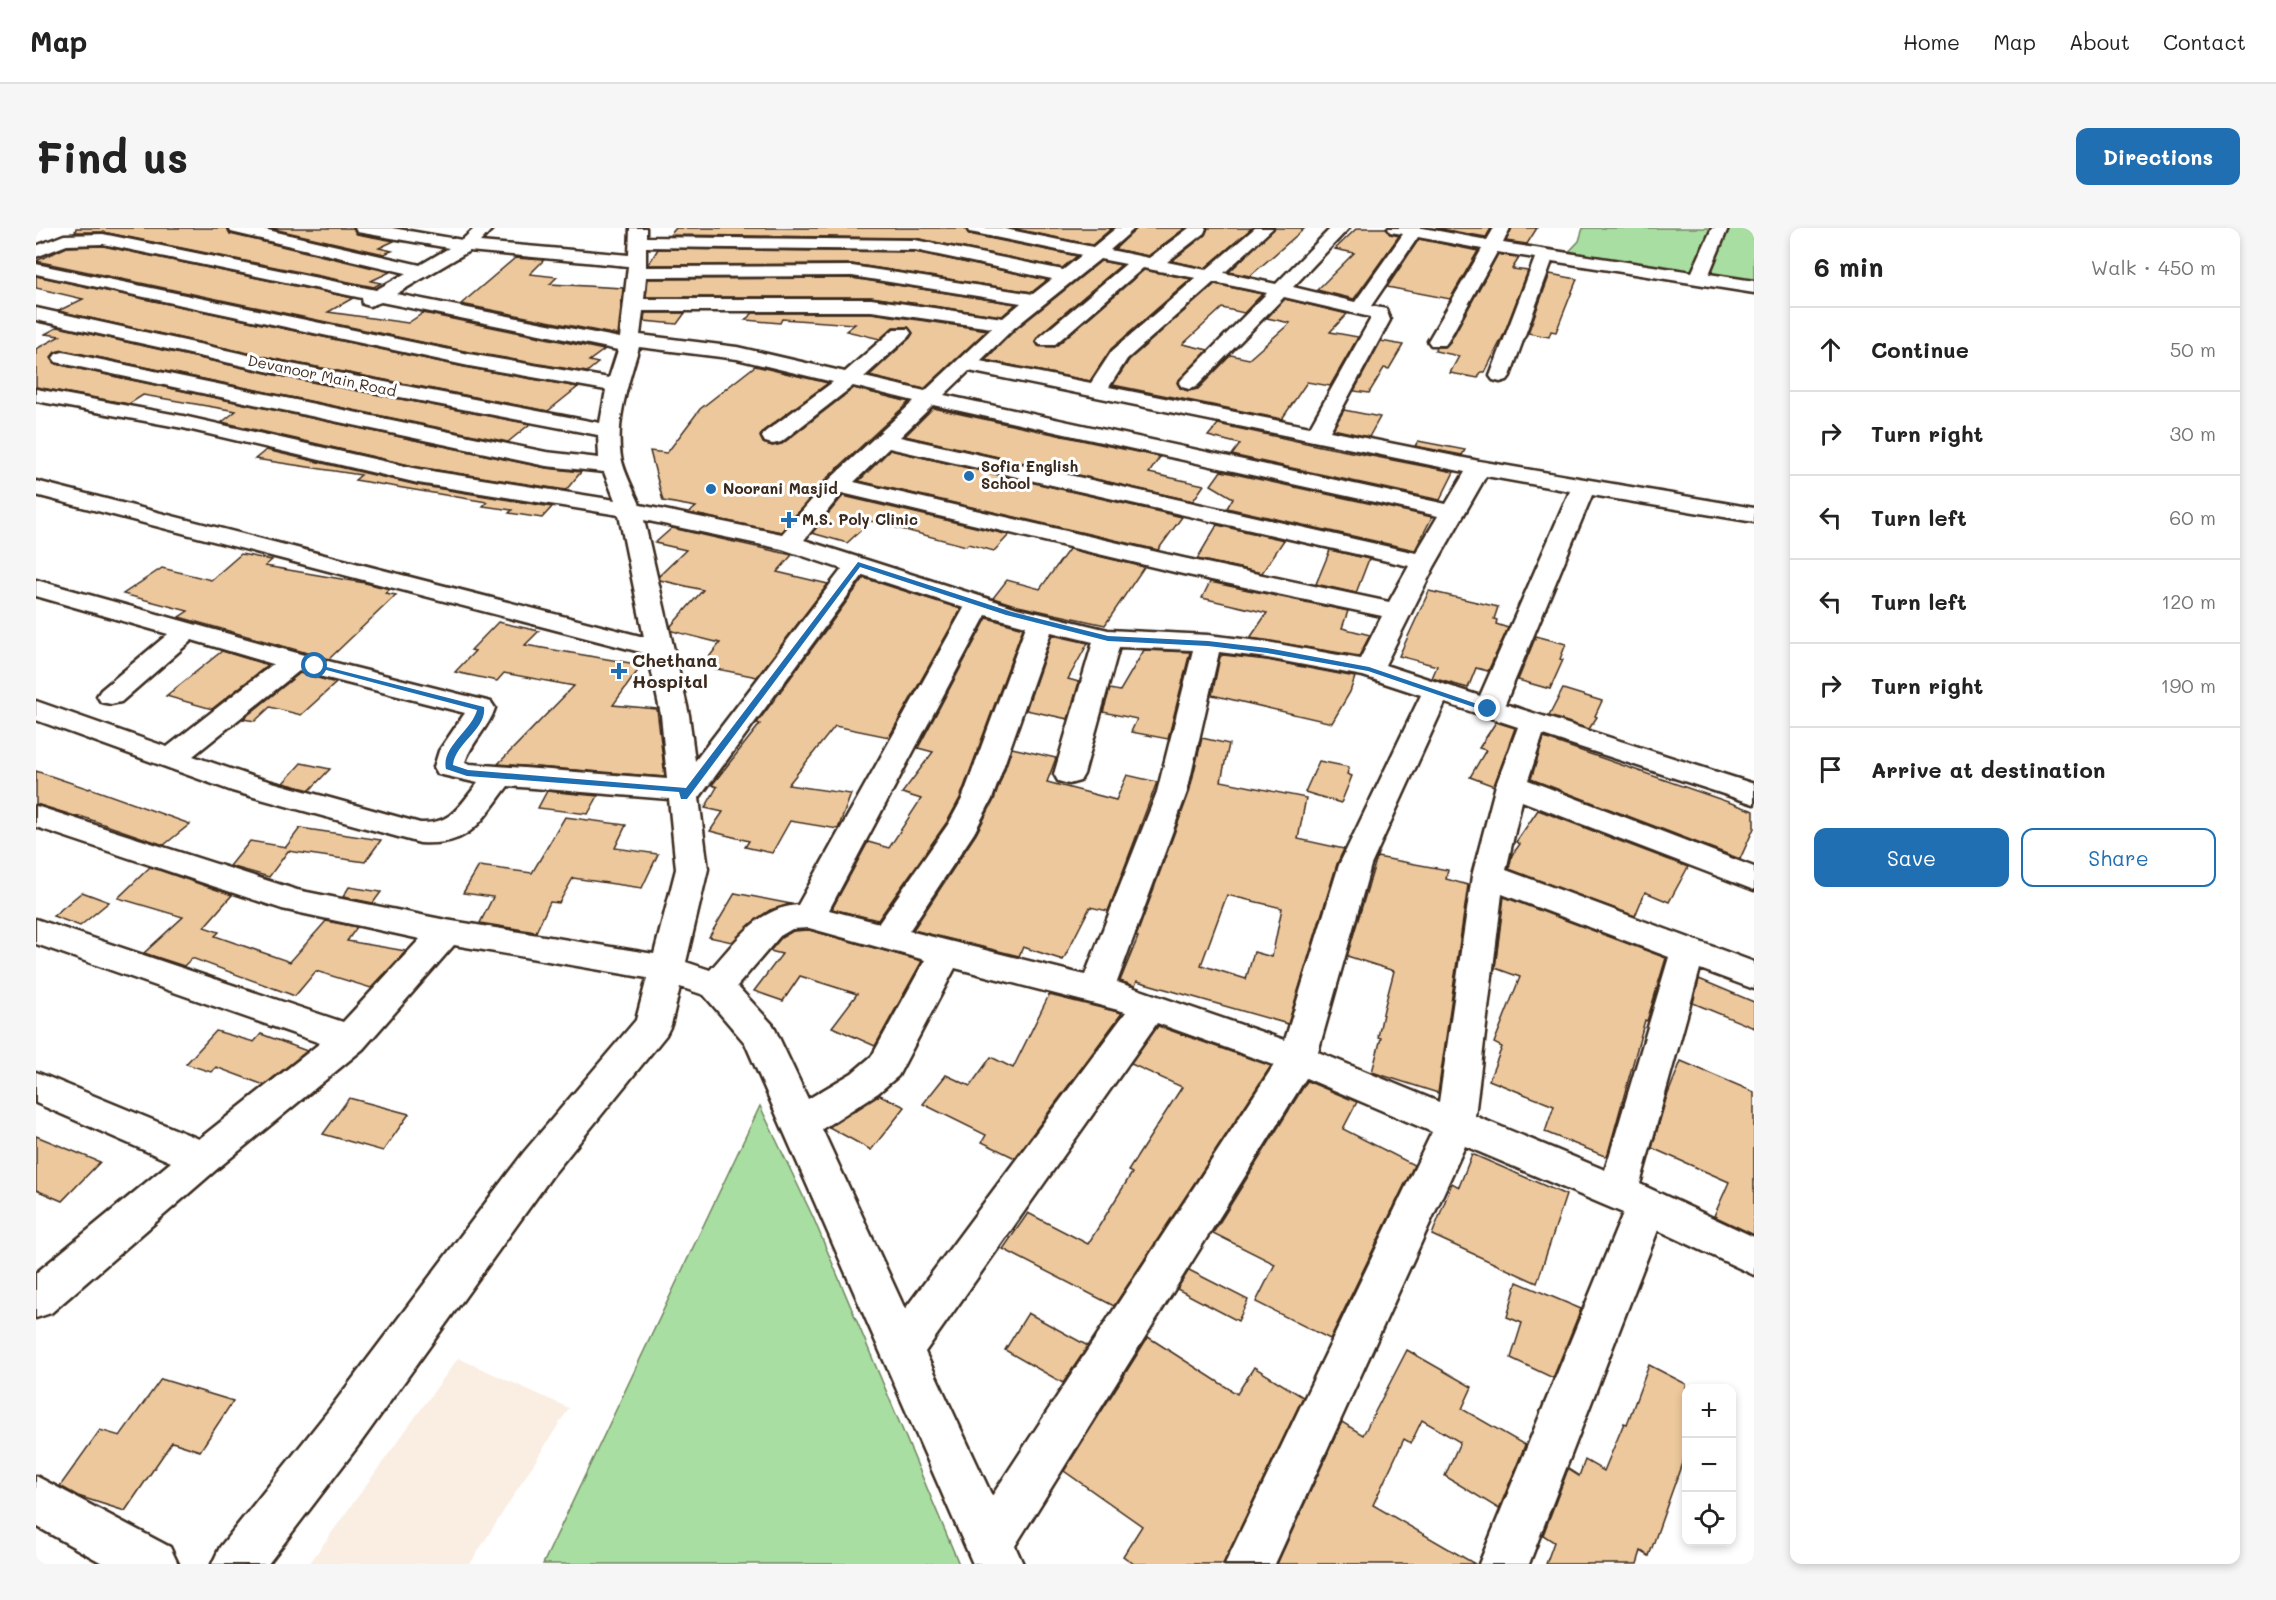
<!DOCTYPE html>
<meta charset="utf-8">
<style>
:root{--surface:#fff;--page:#f6f6f6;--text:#222;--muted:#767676;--line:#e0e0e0;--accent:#1f6fb2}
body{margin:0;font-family:Mali,sans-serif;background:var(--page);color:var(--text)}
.controls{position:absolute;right:18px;bottom:18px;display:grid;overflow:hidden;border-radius:12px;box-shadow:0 3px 9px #0003}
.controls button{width:54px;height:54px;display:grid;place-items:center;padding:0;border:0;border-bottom:2px solid var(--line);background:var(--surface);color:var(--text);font:30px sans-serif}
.stop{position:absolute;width:18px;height:18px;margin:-14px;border:4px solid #1f6fb2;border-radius:50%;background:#fff}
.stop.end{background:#1f6fb2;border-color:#fff;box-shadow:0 2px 6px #0008}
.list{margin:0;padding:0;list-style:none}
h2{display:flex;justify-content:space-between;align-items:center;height:78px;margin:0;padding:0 24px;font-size:26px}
h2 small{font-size:20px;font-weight:400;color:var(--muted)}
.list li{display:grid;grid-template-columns:39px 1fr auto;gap:18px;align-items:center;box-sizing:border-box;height:84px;padding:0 24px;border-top:2px solid var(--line)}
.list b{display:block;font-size:22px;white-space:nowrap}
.list em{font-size:20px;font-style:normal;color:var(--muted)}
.actions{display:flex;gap:12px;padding:18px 24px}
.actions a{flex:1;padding:14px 0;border:2px solid var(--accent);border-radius:12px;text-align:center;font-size:21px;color:var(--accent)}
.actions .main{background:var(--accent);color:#fff}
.icon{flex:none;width:33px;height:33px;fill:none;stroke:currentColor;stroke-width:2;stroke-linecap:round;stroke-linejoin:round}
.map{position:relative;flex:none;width:1718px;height:1336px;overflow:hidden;border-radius:12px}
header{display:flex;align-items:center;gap:36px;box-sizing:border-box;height:84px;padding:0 30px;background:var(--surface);border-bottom:2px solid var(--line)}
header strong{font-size:28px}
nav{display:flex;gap:33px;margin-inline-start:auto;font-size:21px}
.intro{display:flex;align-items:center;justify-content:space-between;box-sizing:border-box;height:144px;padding:0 36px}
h1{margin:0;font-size:42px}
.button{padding:15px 27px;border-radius:12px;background:var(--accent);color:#fff;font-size:21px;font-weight:700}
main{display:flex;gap:36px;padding:0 36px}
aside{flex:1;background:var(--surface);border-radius:12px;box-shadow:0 3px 9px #0003}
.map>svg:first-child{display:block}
</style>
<header>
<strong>Map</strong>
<nav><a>Home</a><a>Map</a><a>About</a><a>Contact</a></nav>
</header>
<div class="intro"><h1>Find us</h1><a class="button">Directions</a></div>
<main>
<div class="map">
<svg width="1718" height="1336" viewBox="0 0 1718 1336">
<rect width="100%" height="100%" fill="#fff"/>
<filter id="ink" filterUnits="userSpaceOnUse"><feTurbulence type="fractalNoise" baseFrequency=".0167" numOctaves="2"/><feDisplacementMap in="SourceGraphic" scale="12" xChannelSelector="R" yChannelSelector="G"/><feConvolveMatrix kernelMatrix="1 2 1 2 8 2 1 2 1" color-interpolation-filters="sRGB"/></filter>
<g filter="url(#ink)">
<!-- built -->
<polygon fill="#faeee2" points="422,1130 533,1180 434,1336 273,1336"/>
<!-- green -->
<g fill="#a8dea1" stroke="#728460" stroke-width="1.5">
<polygon points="1547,0 1718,0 1718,57 1528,29 1543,13"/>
<polygon points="724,878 777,989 923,1336 507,1336"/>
</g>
<!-- building -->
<g fill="#edc89d" stroke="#3b2a1e" stroke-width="1.5" fill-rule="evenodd">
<polygon points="40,0 191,0 194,6 354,44 335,53 345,55 338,59 67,4 39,4"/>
<polygon points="233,0 317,0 321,6 358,13 343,20 356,23 348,26"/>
<polygon points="640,0 929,0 933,6 1041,28 1026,40 879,10 634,7"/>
<polygon points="975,0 1076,0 1056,17"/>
<polygon points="1101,0 1149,0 1112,28 1079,21"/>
<polygon points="1172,0 1216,0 1169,40 1136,33 1169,7"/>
<polygon points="1239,0 1269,0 1214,48 1193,44"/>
<polygon points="1321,0 1350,0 1354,6 1363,8 1318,71 1281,62 1318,25 1299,21"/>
<polygon points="1399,0 1455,0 1450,9"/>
<polygon points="1476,0 1501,0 1491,16 1470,13"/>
<polygon points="1383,11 1442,23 1414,71 1351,59"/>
<polygon points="67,18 317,70 292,84 372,95 387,85 568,122 553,133 562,135 551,144 433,124 0,33 31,19"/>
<polygon points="622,21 879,24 1011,52 996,64 816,36 612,37"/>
<polygon points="1462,26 1483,30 1476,41 1492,43 1468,106 1449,144 1445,144 1442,150 1414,145 1423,128 1399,123 1400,119 1409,119 1414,114"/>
<polygon points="479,30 508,32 494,46 521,49 514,56 587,60 582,107 425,76"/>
<polygon points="1065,33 1085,37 1003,107 999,113 1002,118 1019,119 1108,42 1155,51 1075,121 1054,153 949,132 979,102"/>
<polygon points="1514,46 1541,51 1520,104 1515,103 1513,109 1492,105"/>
<polygon points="0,48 433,140 542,159 512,183 239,131 22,83 47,71 0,60"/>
<polygon points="816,50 980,76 966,88 835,69 610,69 612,51"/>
<polygon points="1179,56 1226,66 1208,85 1186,80 1147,116 1172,122 1141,154 1144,160 1152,163 1162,161 1195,127 1213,131 1254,95 1231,90 1249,71 1311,86 1294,104 1322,109 1294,158 1271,154 1246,191 1077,157 1093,132"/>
<polygon points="609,85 649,85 641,96 608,93"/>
<polygon points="717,85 835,85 951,102 888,161 833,148 874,110 877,105 872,99 857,99 844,111 810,103 819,96 746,91 744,95 709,92"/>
<polygon points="22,99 239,147 494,196 472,214 27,122 19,124 15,129 20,136 510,240 545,244 530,262 382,239 186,194 200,183 107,167 93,176 0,159 0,121 24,108 9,106"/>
<polygon points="1345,113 1367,117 1353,141 1348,140 1333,165 1318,163"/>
<polygon points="719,138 792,155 727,203 724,208 727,215 736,218 746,216 818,160 873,174 791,250 745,304 653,285 660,279 627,273 614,223 631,225 664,181"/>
<polygon points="897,180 1124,229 1113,245 1168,257 1157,273 869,208"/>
<polygon points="1308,182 1344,189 1333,209 1297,201"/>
<polygon points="1182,196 1284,218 1418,244 1404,272 1196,227 1204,216 1172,208"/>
<polygon points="1382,213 1429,222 1426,227 1379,218"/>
<polygon points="230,222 381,257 516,279 506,290 473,285 476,282 447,278 451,274 319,252 325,247 219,231"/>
<polygon points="854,222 1146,289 1122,322 823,253"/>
<polygon points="1185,243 1396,289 1379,322 1191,280 1197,270 1175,257"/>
<polygon points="807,268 973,307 958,323 932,316 930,318 835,293 811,315 776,305"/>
<polygon points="1181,297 1248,312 1226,345 1161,331"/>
<polygon points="636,300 756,327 741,344 792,356 721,449 666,438 684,415 636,403 635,398 667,362 624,352 623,348 650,322 619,315"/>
<polygon points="1033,321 1108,339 1069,397 982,378 957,370 971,352 1004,361"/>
<polygon points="1294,322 1333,331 1320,365 1280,356"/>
<polygon points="205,326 236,332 229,338 329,355 354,361 349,365 360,367 293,431 143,389 152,383 87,366 126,340 175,352"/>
<polygon points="828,350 925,381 853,509 799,498 752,557 815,566 802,601 754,593 736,625 709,619 713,613 674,603 687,584 669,580 681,559 676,557 724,496 721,495"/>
<polygon points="1174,354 1312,383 1306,400 1334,407 1323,428 1214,410 1231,385 1166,370"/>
<polygon points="1393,363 1462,379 1458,391 1461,392 1460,396 1472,400 1452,443 1440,440 1432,460 1396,450 1401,438 1363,428"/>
<polygon points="951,390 987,400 924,570 911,594 842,692 796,681 832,614 853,620 885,571 866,565 897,524 882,520"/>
<polygon points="462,394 503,403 489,417 606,437 577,477 621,481 629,549 462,536 538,458 468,445 461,453 419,444 439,423 435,422"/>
<polygon points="1016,407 1052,415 1032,451 1043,454 1032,491 990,482"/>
<polygon points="1500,408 1530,416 1524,431 1527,432 1514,461 1482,452"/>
<polygon points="1108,422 1154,424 1132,511 1095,504 1101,491 1067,484 1074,461 1084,463"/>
<polygon points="186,423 232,437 176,481 130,468"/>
<polygon points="1187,427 1231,432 1319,449 1314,464 1296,495 1176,467 1184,429"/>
<polygon points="264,445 300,455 265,487 234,479 219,493 207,491"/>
<polygon points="1527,461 1566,473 1559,488 1561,489 1553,501 1513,488"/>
<polygon points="1460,494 1479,500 1458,558 1434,549 1450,522 1443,520"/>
<path d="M 1166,510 L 1193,516 L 1185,553 L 1270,570 L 1262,611 L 1308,621 L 1301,636 L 1252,796 L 1101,753 L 1099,758 L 1084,753 L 1102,709 L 1100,709 L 1153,565 ZM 1191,667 L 1246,680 L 1236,729 L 1218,724 L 1210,751 L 1165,737 Z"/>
<polygon points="1508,510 1718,583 1718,600 1704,631 1495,551"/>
<polygon points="976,520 1020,530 1011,554 1080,572 1091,547 1121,554 1072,683 1054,679 1027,732 987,719 983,728 877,702 940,606 958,572"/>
<polygon points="1283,533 1313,539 1311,546 1316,548 1305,575 1269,564"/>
<polygon points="265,535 294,541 274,562 247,555"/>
<polygon points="0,543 53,561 54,560 154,596 128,617 44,588 42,589 0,576"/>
<polygon points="511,563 562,568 552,586 502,580"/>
<polygon points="1502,582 1652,639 1633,674 1609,664 1599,688 1473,641 1476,627 1484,616 1480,614"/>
<polygon points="529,589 590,597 579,620 622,626 606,660 537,650 523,675 514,674 500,704 444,695 457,669 427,665 443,638 496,645"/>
<polygon points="264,600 345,612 329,634 252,623 233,649 194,638 214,613 250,619"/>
<polygon points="1341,629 1412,642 1410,651 1432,657 1402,865 1336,844 1345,810 1342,809 1348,781 1358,743 1311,728"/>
<polygon points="114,639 196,667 168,699 183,704 179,708 254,734 290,693 321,699 311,713 370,723 335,760 280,743 259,768 156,730 148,738 108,725 147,689 82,670"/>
<polygon points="313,659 345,664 337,675 307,669"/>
<polygon points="46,664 73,674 44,698 17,688"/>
<polygon points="699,665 755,676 734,682 722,690 696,714 673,709"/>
<polygon points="1468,669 1630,730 1611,793 1609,792 1571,929 1509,904 1518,878 1453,852 1466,819 1458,815 1484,749 1459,740"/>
<polygon points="773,702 886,733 839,818 796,799 821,766 764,748 747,773 718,763 746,726 734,723 745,710 757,703"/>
<polygon points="1663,751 1718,774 1718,800 1657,775"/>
<polygon points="1013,767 1086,785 979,930 946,914 950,907 887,876 910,847 934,858 955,829 977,840"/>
<polygon points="1122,798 1235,838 1078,1078 967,1021 992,985 1052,1016 1096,945 1092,943 1146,859 1095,836"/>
<polygon points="180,803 218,814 225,806 271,823 228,857 180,839 175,844 150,836"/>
<polygon points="1645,833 1718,864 1718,1007 1678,988 1693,954 1616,920 1630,871"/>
<polygon points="1271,853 1321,874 1307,901 1378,937 1294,1111 1220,1074 1239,1036 1177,1005"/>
<polygon points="844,867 869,879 835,922 793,899"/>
<polygon points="313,870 373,886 347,923 287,906"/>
<polygon points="0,908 64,934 26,973 0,962"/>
<polygon points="1436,926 1530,967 1501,1055 1396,1007 1416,955 1423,959"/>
<polygon points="1153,1042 1212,1072 1202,1093 1141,1061"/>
<polygon points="1481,1054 1545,1081 1517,1150 1475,1130 1486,1095 1471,1089"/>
<polygon points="992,1085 1052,1118 1027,1155 969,1122"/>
<polygon points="1112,1109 1201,1166 1218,1139 1267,1169 1187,1336 1098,1336 1087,1328 1106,1298 1028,1243"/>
<polygon points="1371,1122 1436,1159 1426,1181 1489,1217 1463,1281 1409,1248 1424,1214 1386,1192 1375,1215 1368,1211 1337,1277 1439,1336 1241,1336 1306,1194 1327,1207"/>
<polygon points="1613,1137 1650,1156 1650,1224 1613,1328 1605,1323 1601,1336 1510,1336 1518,1314 1507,1307 1532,1241 1543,1248 1549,1232 1568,1243 1588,1195 1591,1196"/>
<polygon points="125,1151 197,1173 164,1223 136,1214 89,1283 42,1268 24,1258 64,1202 84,1208"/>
</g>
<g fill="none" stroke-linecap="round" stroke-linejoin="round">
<defs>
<g id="minor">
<path d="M 193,0 L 223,0 L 384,37 L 413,20 L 327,5 L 321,4 L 319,0 L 356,0 L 426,12 L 439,0 L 457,0 L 444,14 L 593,27 L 594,0 L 610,0 L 610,9 L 879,12 L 1027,42 L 1046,27 L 939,5 L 933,4 L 931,0 L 964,0 L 1057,19 L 1080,0 L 1099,0 L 1074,22 L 1113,30 L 1153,0 L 1170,0 L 1168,5 L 1131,34 L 1170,42 L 1219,0 L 1237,0 L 1188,45 L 1240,56 L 1295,0 L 1313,0 L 1257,59 L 1319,74 L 1367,6 L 1354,4 L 1352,0 L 1387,0 L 1451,12 L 1458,0 L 1474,0 L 1467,15 L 1656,44 L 1676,0 L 1692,0 L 1673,46 L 1718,53 L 1718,65 L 1516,33 L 1474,148 L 1471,152 L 1464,154 L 1457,152 L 1454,148 L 1499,30 L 1461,24 L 1412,113 L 1409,117 L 1395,117 L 1392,113 L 1446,21 L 1382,9 L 1335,78 L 1350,81 L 1354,92 L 1294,203 L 1443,233 L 1718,280 L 1718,294 L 1556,267 L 1469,476 L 1718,556 L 1718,576 L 1507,507 L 1492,552 L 1718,639 L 1718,662 L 1486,573 L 1470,642 L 1718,734 L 1718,761 L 1664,741 L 1604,956 L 1718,1009 L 1718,1047 L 1622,1002 L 1493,1336 L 1443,1336 L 1587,985 L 1429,918 L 1239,1336 L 1189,1336 L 1396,904 L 1270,850 L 979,1318 L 987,1336 L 937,1336 L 709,815 L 668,767 L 644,759 L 635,797 L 630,807 L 516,948 L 325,1214 L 232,1336 L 176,1336 L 184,1319 L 293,1182 L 488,924 L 600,792 L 611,750 L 418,717 L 327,821 L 181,941 L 15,1085 L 0,1090 L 0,1045 L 135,934 L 0,875 L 0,844 L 163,911 L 284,815 L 0,716 L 0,691 L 307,794 L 384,711 L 246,681 L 0,599 L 0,578 L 261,662 L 410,692 L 618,726 L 640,641 L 633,571 L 472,558 C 444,594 435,618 384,615 L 196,563 L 0,492 L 0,473 L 131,519 L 237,436 L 156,412 L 85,474 L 75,476 L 65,474 L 61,468 L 65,462 L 132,406 L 0,368 L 0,352 L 268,427 L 455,474 L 459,480 C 453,500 435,514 429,534 L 434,536 L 631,551 L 625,487 L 612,426 L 0,267 L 0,253 L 608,409 L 583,287 L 382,255 L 147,200 L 0,173 L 0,161 L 147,188 L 382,241 L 579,272 L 568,244 L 510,238 L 20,134 L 17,130 L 20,126 L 27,124 L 510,224 L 563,230 L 562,207 L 239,145 L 0,92 L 0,80 L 239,133 L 564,195 L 570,162 L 433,138 L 0,46 L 0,36 L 433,126 L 573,150 L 582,122 L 345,74 L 334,78 L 327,76 L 326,70 L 67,16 L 31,17 L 0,29 L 0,18 L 28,7 L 67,6 L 340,62 L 370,45 L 195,4 ZM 610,19 L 879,22 L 1016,51 L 997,66 L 816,38 L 610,39 ZM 433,23 L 592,38 L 584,110 L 360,66 ZM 1064,31 L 1090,36 L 1004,109 L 1001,113 L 1004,117 L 1018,117 L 1107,40 L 1160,50 L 1076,123 L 1055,155 L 944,133 L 978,100 ZM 816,48 L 985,75 L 967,90 L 835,71 L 608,71 L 610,49 ZM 1178,54 L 1231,65 L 1146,151 L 1143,155 L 1146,159 L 1153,161 L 1160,159 L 1248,69 L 1334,89 L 1334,92 L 1274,199 L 1073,159 L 1091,131 ZM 607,83 L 835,83 L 956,100 L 889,163 L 828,149 L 872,109 L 875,105 L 872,101 L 858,101 L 809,144 L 701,119 L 604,107 ZM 603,119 L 701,131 L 797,154 L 729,204 L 726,209 L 729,214 L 737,216 L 745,214 L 817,158 L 878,173 L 793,252 L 746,306 L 604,277 C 598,262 588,245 585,229 C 579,193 593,153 603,119 ZM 933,143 L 1429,244 L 1410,276 L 908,167 ZM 897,177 L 1402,288 L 1380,325 L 864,209 ZM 853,220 L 1373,338 L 1353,374 L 1147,330 L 818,254 ZM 1450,248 L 1534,263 L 1444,468 L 1349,437 L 1398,339 ZM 806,265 L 1147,346 L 1346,388 L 1324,431 L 1231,414 L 1172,407 L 1072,402 L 981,380 L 768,312 ZM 608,292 L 746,321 L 806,341 L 659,533 L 653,487 ZM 827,347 L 928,380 L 762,677 C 721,680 700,714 674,742 L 650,734 L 672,641 L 663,570 ZM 950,387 L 990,398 L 926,571 L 913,595 L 843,695 L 793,682 ZM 1015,404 L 1057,414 L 1018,546 L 1022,553 L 1033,556 L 1044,553 L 1048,546 L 1083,419 L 1157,422 L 1121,564 L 1049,747 L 873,703 L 938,605 L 956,571 ZM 1183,424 L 1231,430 L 1327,448 L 1385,467 L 1303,637 L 1249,812 L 1081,754 L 1151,564 ZM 263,443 L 429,485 L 403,523 L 398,539 L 402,546 L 442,555 C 423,578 416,596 384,595 L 218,549 L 157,528 ZM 1409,475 L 1482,499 L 1460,557 L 1436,648 L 1403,874 L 1282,824 L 1335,637 ZM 1466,666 L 1633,729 L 1569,942 L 1439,888 ZM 773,700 L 889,732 L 836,828 L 816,845 L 772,871 L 737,797 L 701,758 L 744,708 L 756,701 ZM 919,740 L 1090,784 L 869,1081 L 786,901 L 842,865 L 862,848 ZM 1121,795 L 1238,837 L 956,1268 L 889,1124 Z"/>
<polygon points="0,1248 134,1319 142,1336 68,1336 0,1298"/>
</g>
</defs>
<!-- minor casing -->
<use href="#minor" stroke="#3b2a1e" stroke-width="5"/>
<!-- minor -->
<use href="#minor" fill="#fff" fill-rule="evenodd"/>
</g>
</g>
<!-- route -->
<path fill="#1f6fb2" d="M 822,334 L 976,384 L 1072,408 L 1172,413 L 1231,420 L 1333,439 L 1456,481 L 1449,483 L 1332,443 L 1231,425 L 1172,418 L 1072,413 L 970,387 L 824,339 L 651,571 L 645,571 L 643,564 L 431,548 L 410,541 C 405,519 436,502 441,482 L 275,438 L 279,436 L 448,479 C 451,501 419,515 417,537 L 432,542 L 650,560 Z"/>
<!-- markers -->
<g fill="#1f6fb2" stroke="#fff" stroke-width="2">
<circle cx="933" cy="248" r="6"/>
<circle cx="675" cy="261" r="6"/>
<path d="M750 283h6v6h6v6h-6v6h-6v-6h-6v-6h6z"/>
<path d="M580 434h6v6h6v6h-6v6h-6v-6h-6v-6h6z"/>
</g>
<g text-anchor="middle" stroke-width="6" stroke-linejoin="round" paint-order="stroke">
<!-- far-street labels -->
<g font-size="15" fill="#3b2a1e" stroke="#fff">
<text transform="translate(286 148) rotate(12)" y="5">Devanoor Main Road</text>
</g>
<!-- far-poi labels -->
<g font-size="15" font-weight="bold" fill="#3b2a1e" stroke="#fff" text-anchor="start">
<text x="945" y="244">Sofia English<tspan x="945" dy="17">School</tspan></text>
<text x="687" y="266">Noorani Masjid</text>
<text x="766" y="297">M.S. Poly Clinic</text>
</g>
<!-- poi labels -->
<g font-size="18" font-weight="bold" fill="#3b2a1e" stroke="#fff" text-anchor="start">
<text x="596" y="439">Chethana<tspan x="596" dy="21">Hospital</tspan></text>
</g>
</g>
</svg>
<div class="controls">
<button>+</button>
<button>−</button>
<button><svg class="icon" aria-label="locate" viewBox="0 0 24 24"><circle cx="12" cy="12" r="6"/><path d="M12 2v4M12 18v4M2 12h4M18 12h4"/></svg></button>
</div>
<div class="stop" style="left:279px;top:438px"></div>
<div class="stop end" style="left:1452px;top:481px"></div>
</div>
<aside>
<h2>6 min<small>Walk · 450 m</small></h2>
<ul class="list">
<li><svg class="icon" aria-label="ahead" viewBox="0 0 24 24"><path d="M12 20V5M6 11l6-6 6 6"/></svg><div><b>Continue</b></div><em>50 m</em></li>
<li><svg class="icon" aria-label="right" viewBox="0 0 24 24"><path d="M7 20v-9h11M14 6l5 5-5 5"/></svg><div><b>Turn right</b></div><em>30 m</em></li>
<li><svg class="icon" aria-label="left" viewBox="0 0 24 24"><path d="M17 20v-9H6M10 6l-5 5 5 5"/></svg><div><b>Turn left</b></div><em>60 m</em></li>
<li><svg class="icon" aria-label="left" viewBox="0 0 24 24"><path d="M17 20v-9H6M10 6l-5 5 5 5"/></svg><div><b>Turn left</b></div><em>120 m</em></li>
<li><svg class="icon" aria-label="right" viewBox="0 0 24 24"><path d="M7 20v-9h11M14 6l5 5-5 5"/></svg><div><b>Turn right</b></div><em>190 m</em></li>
<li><svg class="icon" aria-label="arrive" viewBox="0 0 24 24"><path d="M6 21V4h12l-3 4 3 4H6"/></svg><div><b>Arrive at destination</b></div></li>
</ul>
<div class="actions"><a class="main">Save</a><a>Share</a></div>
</aside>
</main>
